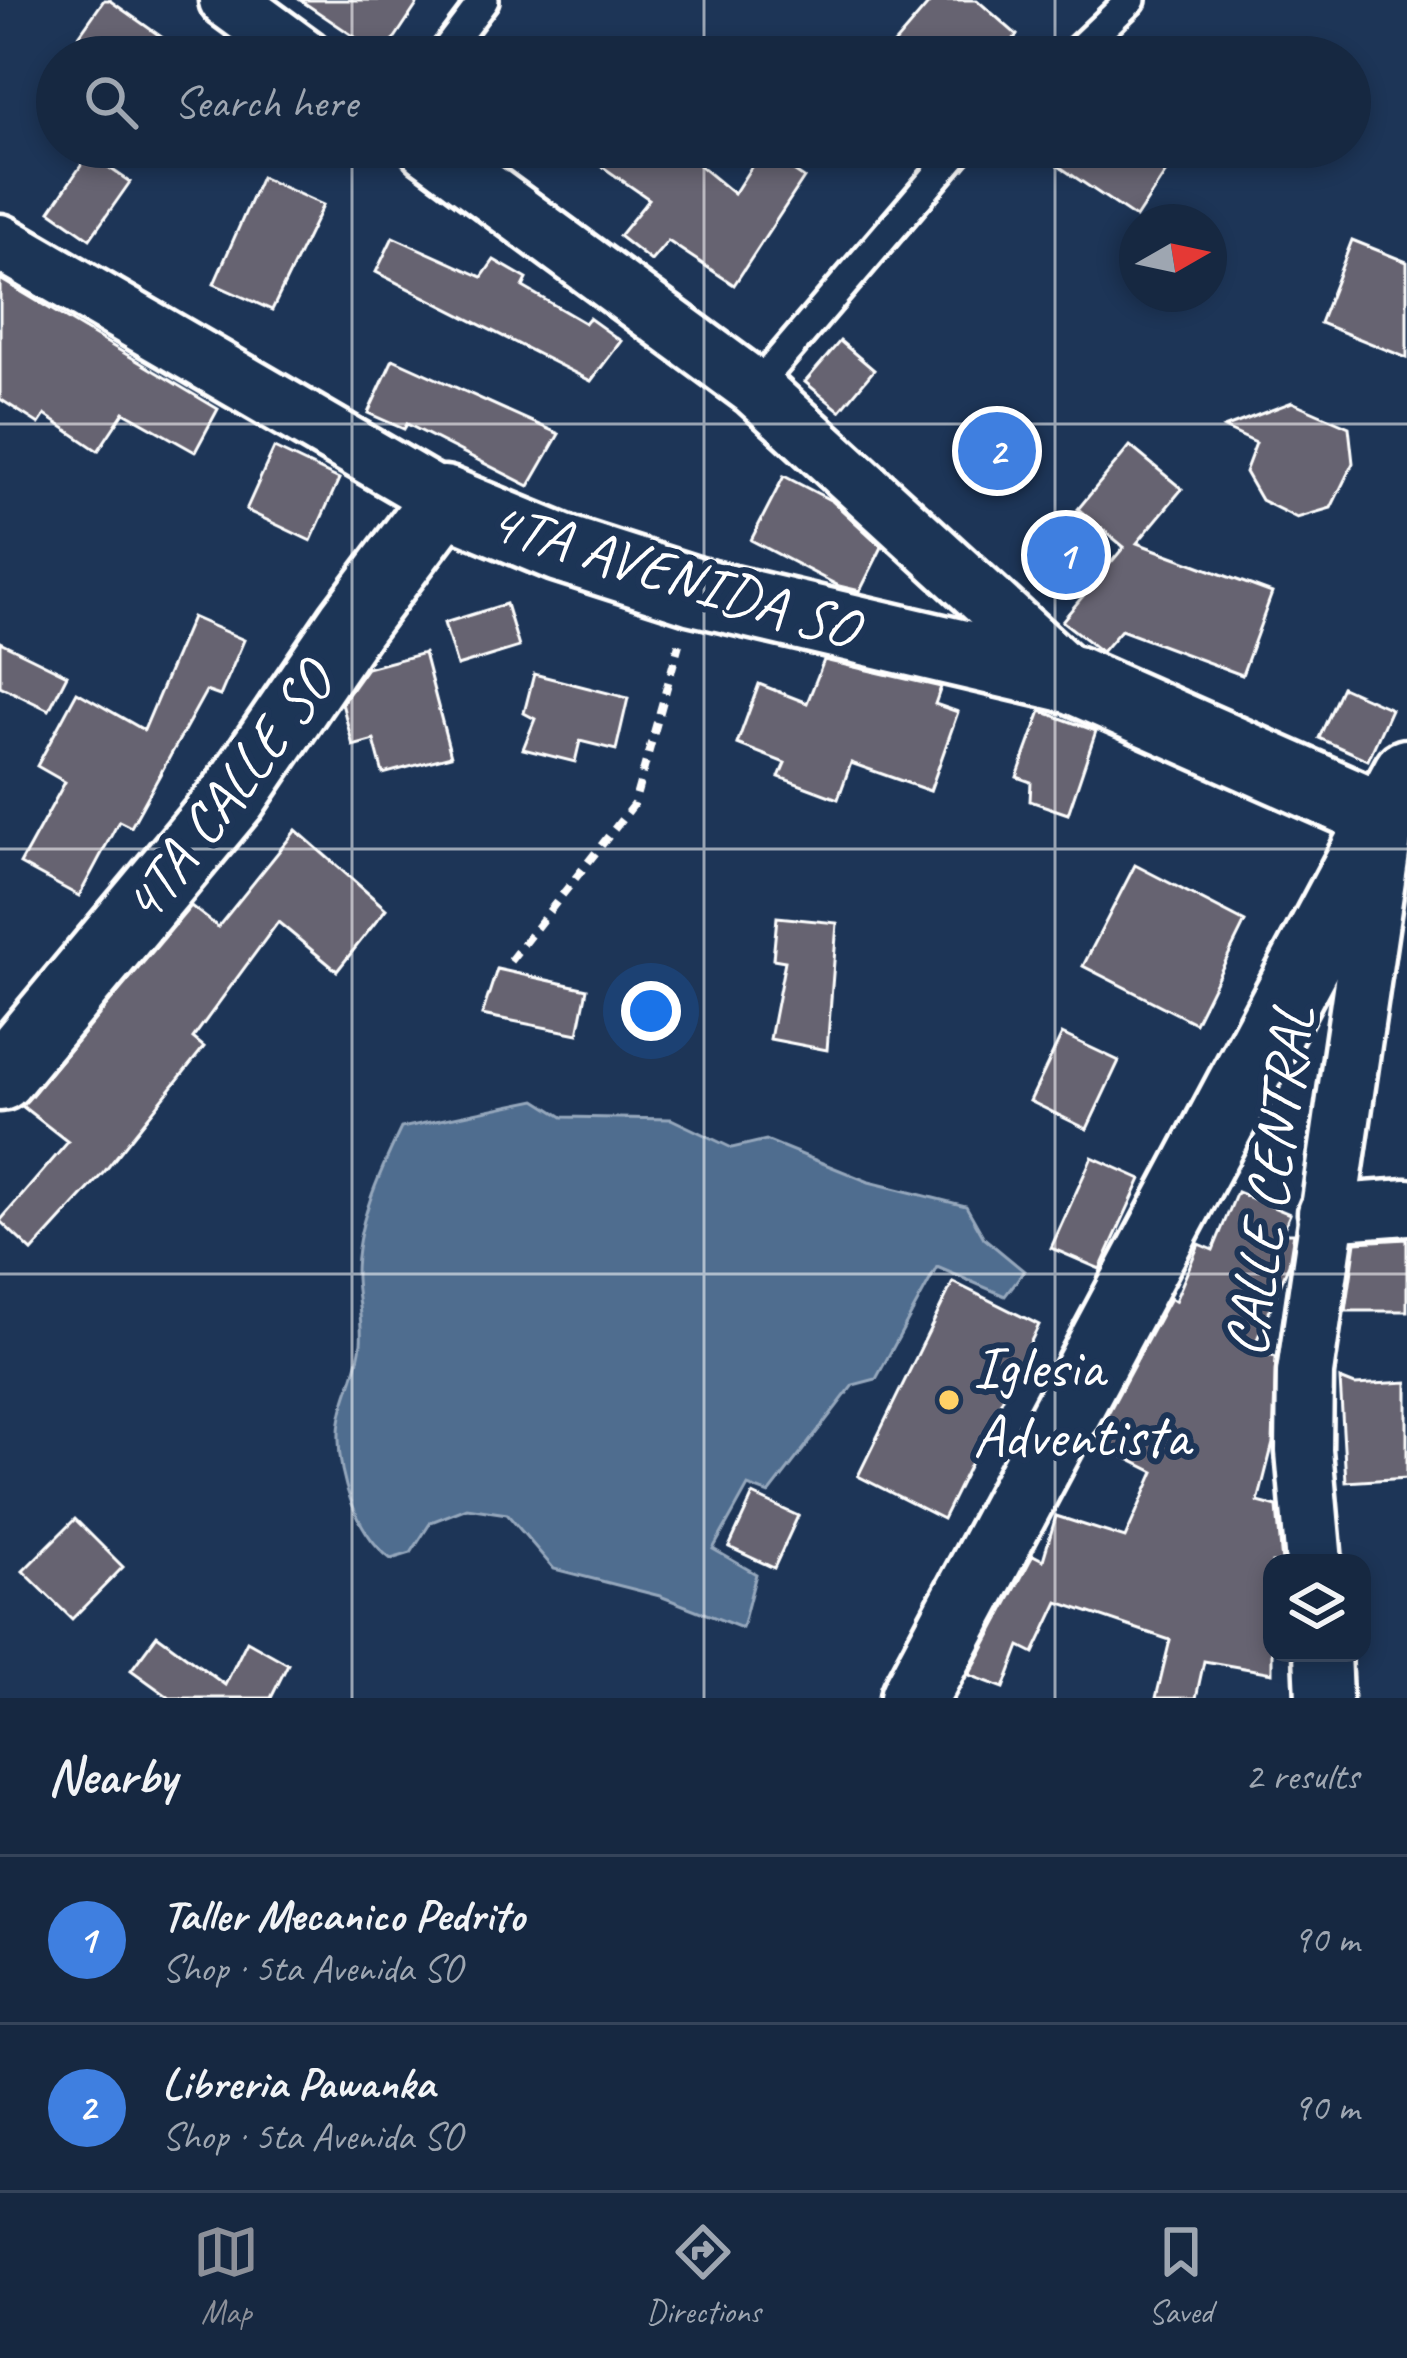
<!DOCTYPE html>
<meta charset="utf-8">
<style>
:root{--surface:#162841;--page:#1f3048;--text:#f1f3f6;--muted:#9ea6b1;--line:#35445a;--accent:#8c9099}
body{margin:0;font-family:Caveat,sans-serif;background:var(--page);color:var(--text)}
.controls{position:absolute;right:36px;bottom:36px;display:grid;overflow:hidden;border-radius:24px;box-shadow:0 6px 18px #0003}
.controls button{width:108px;height:108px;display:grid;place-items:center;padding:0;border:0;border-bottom:3px solid var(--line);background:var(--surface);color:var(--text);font:60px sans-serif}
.compass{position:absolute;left:1119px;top:204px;width:108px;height:108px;border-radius:50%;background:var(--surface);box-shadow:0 6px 18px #0003;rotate:81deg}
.you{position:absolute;left:651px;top:1011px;width:42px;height:42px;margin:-30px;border:9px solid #fff;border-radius:50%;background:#1a73e8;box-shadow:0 0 0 18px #1a73e833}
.badge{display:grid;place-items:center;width:78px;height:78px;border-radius:50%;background:var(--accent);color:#fff;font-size:39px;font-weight:700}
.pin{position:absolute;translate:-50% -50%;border:6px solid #fff;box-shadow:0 3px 12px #0006}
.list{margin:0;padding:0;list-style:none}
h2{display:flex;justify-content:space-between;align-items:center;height:156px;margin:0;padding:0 48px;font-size:51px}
h2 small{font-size:39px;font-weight:400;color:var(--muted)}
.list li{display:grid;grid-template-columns:78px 1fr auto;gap:36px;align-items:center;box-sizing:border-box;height:168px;padding:0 48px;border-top:3px solid var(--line)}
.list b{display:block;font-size:45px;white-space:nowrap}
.list p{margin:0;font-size:39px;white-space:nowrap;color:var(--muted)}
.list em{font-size:39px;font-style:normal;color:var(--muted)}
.icon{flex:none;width:66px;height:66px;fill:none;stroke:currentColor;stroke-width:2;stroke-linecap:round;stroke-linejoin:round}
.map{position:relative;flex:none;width:1407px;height:1698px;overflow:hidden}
.search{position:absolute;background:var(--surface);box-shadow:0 6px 18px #0003;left:36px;right:36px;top:36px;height:132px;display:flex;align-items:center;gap:30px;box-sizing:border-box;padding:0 42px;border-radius:66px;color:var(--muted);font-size:45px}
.sheet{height:492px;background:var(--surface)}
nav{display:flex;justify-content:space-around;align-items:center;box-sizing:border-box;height:168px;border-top:3px solid var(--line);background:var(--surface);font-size:33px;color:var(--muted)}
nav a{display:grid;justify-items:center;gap:6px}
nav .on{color:var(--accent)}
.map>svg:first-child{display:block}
</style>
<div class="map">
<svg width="1407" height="1698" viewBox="0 0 1407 1698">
<rect width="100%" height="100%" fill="#1d3557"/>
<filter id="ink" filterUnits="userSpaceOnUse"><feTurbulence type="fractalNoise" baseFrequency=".00833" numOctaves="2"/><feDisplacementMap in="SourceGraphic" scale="24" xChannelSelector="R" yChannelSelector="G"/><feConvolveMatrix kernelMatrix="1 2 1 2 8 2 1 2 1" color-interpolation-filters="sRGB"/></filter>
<g filter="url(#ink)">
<!-- water -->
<path fill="#4f6d8f" stroke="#95a7bc" stroke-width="3" d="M 536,1100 L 563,1117 L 671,1119 L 732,1148 L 766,1140 L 869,1182 L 966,1206 L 984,1238 L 1024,1271 L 1005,1296 L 937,1267 L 876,1379 L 853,1385 L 769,1494 L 748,1486 L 713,1549 L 756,1574 L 742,1628 L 660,1596 L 554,1569 L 507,1514 L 467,1508 L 431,1522 L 411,1553 L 391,1559 C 356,1533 338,1476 339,1434 C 339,1404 358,1374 361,1343 C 363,1322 357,1300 356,1278 C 355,1226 379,1174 401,1128 Z"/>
<!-- building -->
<g fill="#666471" stroke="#fff" stroke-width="3">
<polygon points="104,0 109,0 190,57 64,57"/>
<polygon points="300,0 420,0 383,56"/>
<polygon points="932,0 977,0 1017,35 999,57 883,57"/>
<polygon points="574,147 677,147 734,194 762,150 804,178 734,285 668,241 651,261 619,236 649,199"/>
<polygon points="1030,147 1136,147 1168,169 1136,218"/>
<polygon points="89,154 130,182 90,239 50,211"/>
<polygon points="261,177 323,205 272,310 214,284"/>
<polygon points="393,237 482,277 494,260 527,279 523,287 585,323 589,318 621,341 591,381 376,272"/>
<polygon points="1352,240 1407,262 1407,358 1320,323"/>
<polygon points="0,279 218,409 195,452 124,412 98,451 45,415 39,424 0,399"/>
<polygon points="840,341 874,370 840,411 805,382"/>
<polygon points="393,359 559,434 529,486 407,424 404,429 368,413"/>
<polygon points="1292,402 1349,427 1353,463 1331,508 1297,518 1261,500 1245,472 1256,443 1224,428"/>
<polygon points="1130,446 1182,489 1137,543 1272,593 1242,675 1121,630 1102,652 1062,621 1124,547 1078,509"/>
<polygon points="274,448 339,479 311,541 246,510"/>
<polygon points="784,476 832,501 882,547 860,591 839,586 751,540"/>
<polygon points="506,604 519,647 457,666 444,623"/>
<polygon points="192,617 244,640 220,696 206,691 131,827 119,821 79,896 20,864 65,782 37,766 77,692 144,730"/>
<polygon points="0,642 67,675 49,710 0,686"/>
<polygon points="424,653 451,756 383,774 374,740 353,746 342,703 367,668"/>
<polygon points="824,660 941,687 935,704 958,712 930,791 851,763 838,799 779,777 785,763 737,744 759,684 807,703"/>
<polygon points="534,674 628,698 616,750 580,741 575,762 523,749 535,719 524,713"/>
<polygon points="1342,687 1391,709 1368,760 1319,738"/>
<polygon points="1041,711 1096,731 1068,814 1030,801 1031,782 1017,777"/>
<polygon points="296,830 386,909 337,971 278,922 193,1038 204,1047 105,1171 32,1251 0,1221 68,1142 22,1106 191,906 218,927"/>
<polygon points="1135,865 1245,922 1195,1023 1083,966"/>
<polygon points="777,917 837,923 827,1050 770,1039 785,961 773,959"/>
<polygon points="497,969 587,989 578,1034 482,1015"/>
<polygon points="1062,1034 1119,1061 1087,1129 1030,1101"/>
<polygon points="1092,1157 1141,1179 1100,1269 1051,1248"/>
<polygon points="1237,1192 1290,1214 1282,1233 1294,1233 1289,1264 1253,1349 1276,1357 1273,1443 1258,1502 1277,1507 1282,1563 1272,1563 1272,1673 1204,1661 1196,1698 1156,1698 1170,1640 1058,1602 1034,1653 1020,1646 1004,1688 969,1675 1033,1555 1043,1560 1056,1516 1125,1538 1154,1472 1093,1441 1170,1298 1175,1301 1199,1244 1213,1250"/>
<polygon points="1407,1239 1407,1311 1346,1311 1356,1242"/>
<polygon points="953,1282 1039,1325 943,1519 858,1476"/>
<polygon points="1340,1379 1355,1385 1407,1382 1407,1478 1346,1482"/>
<polygon points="753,1495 798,1516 774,1568 729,1547"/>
<polygon points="75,1519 123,1567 72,1619 23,1571"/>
<polygon points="157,1635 225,1685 247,1641 288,1664 271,1698 170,1698 131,1670"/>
</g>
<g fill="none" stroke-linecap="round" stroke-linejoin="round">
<defs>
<g id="service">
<polyline points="441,57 484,0"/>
<polyline points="1071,57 1131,0"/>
<polyline points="755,388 961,147"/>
</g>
<g id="minor">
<polyline points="227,0 305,57"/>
<polyline points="427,147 755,388 1074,680"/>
<polyline points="0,242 444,500"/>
<polyline points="1326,1213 1407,1207"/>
<polyline points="1314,1563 1304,1451 1305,1373 1383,839"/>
<polyline points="1322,1653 1324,1698"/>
</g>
<polyline id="tertiary" points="0,1077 233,797 351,624 444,500 560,548 694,591 1074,680 1386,818"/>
<polyline id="secondary" points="914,1698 1407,773"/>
</defs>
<!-- service casing -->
<use href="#service" stroke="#fff" stroke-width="36"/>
<!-- minor casing -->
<use href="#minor" stroke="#fff" stroke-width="63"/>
<!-- tertiary casing -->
<use href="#tertiary" stroke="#fff" stroke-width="75"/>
<!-- secondary casing -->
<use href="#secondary" stroke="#fff" stroke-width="75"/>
<!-- path -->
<polyline stroke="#fff" stroke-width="8" stroke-dasharray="12 9" stroke-linecap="butt" points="510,961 634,804 679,644"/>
<!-- service -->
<use href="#service" stroke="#1d3557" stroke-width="27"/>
<!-- minor -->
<use href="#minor" stroke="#1d3557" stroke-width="54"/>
<!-- tertiary -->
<use href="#tertiary" stroke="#1d3557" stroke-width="66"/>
<!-- secondary -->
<use href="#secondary" stroke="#1d3557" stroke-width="66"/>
</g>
</g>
<!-- grid -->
<path fill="none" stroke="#fff" stroke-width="3" stroke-opacity="0.55" d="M 352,0 L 352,57M 704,0 L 704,57M 1055,0 L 1055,57M 352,147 L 352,1698M 704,147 L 704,1698M 1055,147 L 1055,1698M 0,424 L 1407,424M 0,849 L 1407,849M 0,1274 L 1407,1274"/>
<!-- markers -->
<circle fill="#ffd166" stroke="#1d3557" stroke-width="4.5" cx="949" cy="1400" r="12"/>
<g text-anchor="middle" stroke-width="12" stroke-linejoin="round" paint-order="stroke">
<!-- street labels -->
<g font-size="60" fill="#fff" stroke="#1d3557">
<text transform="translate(674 573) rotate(17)" y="21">4TA AVENIDA SO</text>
<text transform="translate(226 792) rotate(-53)" y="21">4TA CALLE SO</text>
<text transform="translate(1268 1181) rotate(-82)" y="21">CALLE CENTRAL</text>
</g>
<!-- poi labels -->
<g font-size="60" fill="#fff" stroke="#1d3557" text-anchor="start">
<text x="973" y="1387">Iglesia<tspan x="973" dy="69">Adventista</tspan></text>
</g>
</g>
</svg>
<div class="controls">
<button><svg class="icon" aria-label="layers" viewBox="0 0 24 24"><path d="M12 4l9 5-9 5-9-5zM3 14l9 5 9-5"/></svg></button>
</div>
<svg class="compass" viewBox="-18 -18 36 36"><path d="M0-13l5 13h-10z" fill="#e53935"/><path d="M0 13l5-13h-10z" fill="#9ea6b1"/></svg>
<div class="you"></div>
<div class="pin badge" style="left:1066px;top:555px;background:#3f7fe0">1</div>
<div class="pin badge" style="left:997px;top:451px;background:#3f7fe0">2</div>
<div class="search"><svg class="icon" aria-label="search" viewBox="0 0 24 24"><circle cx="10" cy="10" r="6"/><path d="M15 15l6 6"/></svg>Search here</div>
</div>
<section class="sheet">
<h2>Nearby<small>2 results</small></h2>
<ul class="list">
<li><span class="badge" style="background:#3f7fe0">1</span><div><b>Taller Mecanico Pedrito</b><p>Shop · 5ta Avenida SO</p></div><em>90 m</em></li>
<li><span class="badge" style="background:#3f7fe0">2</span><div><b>Libreria Pawanka</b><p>Shop · 5ta Avenida SO</p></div><em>90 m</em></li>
</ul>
</section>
<nav>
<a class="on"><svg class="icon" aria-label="map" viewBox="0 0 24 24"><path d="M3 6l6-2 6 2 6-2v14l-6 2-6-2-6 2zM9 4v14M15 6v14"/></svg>Map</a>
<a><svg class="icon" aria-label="directions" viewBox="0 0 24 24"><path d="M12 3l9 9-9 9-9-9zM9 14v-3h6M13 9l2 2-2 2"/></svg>Directions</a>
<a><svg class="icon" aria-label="saved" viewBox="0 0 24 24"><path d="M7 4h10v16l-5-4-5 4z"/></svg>Saved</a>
</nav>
